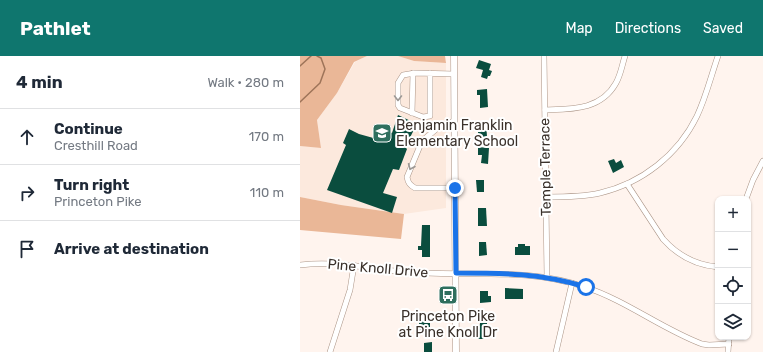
<!DOCTYPE html>
<meta charset="utf-8">
<style>
:root{--surface:#fff;--page:#f2f2f3;--text:#1f2937;--muted:#747a83;--line:#e0e1e3;--accent:#0f766e}
body{margin:0;font-family:Rubik,sans-serif;background:var(--page);color:var(--text)}
.controls{position:absolute;right:12px;bottom:12px;display:grid;overflow:hidden;border-radius:8px;box-shadow:0 1px 3px #0004}
.controls button{width:36px;height:36px;display:grid;place-items:center;padding:0;border:0;border-bottom:1px solid var(--line);background:var(--surface);color:var(--text);font:20px sans-serif}
.stop{position:absolute;width:12px;height:12px;margin:-9px;border:3px solid #1a73e8;border-radius:50%;background:#fff}
.stop.end{background:#1a73e8;border-color:#fff;box-shadow:0 1px 4px #0008}
.list{margin:0;padding:0;list-style:none}
h2{display:flex;justify-content:space-between;align-items:center;height:52px;margin:0;padding:0 16px;font-size:17px}
h2 small{font-size:13px;font-weight:400;color:var(--muted)}
.list li{display:grid;grid-template-columns:26px 1fr auto;gap:12px;align-items:center;box-sizing:border-box;height:56px;padding:0 16px;border-top:1px solid var(--line)}
.list b{display:block;font-size:15px;white-space:nowrap}
.list p{margin:0;font-size:13px;white-space:nowrap;color:var(--muted)}
.list em{font-size:13px;font-style:normal;color:var(--muted)}
.icon{flex:none;width:22px;height:22px;fill:none;stroke:currentColor;stroke-width:2;stroke-linecap:round;stroke-linejoin:round}
.map{position:relative;flex:none;width:463px;height:296px;overflow:hidden}
header{display:flex;align-items:center;gap:24px;box-sizing:border-box;height:56px;padding:0 20px;background:var(--accent);color:#fff}
header strong{font-size:19px}
nav{display:flex;gap:22px;margin-inline-start:auto;font-size:14px}
main{display:flex}
aside{flex:1;background:var(--surface)}
.map>svg:first-child{display:block}
</style>
<header>
<strong>Pathlet</strong>
<nav><a>Map</a><a>Directions</a><a>Saved</a></nav>
</header>
<main>
<aside>
<h2>4 min<small>Walk · 280 m</small></h2>
<ul class="list">
<li><svg class="icon" aria-label="ahead" viewBox="0 0 24 24"><path d="M12 20V5M6 11l6-6 6 6"/></svg><div><b>Continue</b><p>Cresthill Road</p></div><em>170 m</em></li>
<li><svg class="icon" aria-label="right" viewBox="0 0 24 24"><path d="M7 20v-9h11M14 6l5 5-5 5"/></svg><div><b>Turn right</b><p>Princeton Pike</p></div><em>110 m</em></li>
<li><svg class="icon" aria-label="arrive" viewBox="0 0 24 24"><path d="M6 21V4h12l-3 4 3 4H6"/></svg><div><b>Arrive at destination</b></div></li>
</ul>
</aside>
<div class="map">
<svg width="463" height="296" viewBox="0 0 463 296">
<rect width="100%" height="100%" fill="#fff4ee"/>
<!-- built -->
<polygon fill="#fce9dd" points="67,0 98,0 114,5 146,7 146,152 104,158 41,149 0,141 0,90 21,92 17,64 37,37 55,6"/>
<!-- green -->
<g fill="#eab797">
<polygon points="0,0 67,0 54,6 37,37 17,64 21,92 0,90"/>
<polygon points="98,0 145,0 146,7 114,5"/>
<polygon points="0,141 41,149 104,158 101,183 0,174"/>
</g>
<g fill="none" stroke-linecap="round" stroke-linejoin="round">
<!-- stream -->
<g stroke="#9e7459" stroke-width="1.5">
<polyline points="0,10 11,0"/>
<polyline points="0,46 20,27 25,13 21,2 17,0"/>
</g>
</g>
<!-- building -->
<g fill="#0a4d3e">
<polygon points="179,4 191,8 189,14 192,15 190,20 188,20 187,23 181,21 183,14 176,12"/>
<polygon points="187,33 188,51 180,52 180,39 177,39 177,34"/>
<polygon points="98,59 117,68 105,91 107,93 99,114 93,113 83,137 97,141 92,157 27,134 46,89 43,87 49,73 59,78 77,83 82,73 92,77"/>
<polygon points="178,65 186,65 187,81 178,81"/>
<polygon points="178,91 189,92 188,108 181,107 182,99 178,99"/>
<polygon points="314,103 316,107 321,104 324,111 313,117 308,105"/>
<polygon points="176,124 184,124 184,136 177,136"/>
<polygon points="178,152 186,152 187,170 178,170"/>
<polygon points="122,169 130,169 130,201 122,201 122,194 118,194 118,190 121,190"/>
<polygon points="179,186 186,186 187,199 179,200"/>
<polygon points="218,188 225,188 225,190 230,190 230,199 215,199 215,191 218,191"/>
<polygon points="205,232 223,233 223,243 205,243"/>
<polygon points="180,235 188,235 188,240 191,240 191,246 180,247"/>
<polygon points="126,259 126,267 130,267 130,274 116,275 116,268 119,268 119,260"/>
<polygon points="180,267 187,267 187,283 178,283"/>
<polygon points="132,286 132,296 124,296 124,287"/>
</g>
<g fill="none" stroke-linecap="round" stroke-linejoin="round">
<defs>
<g id="minor">
<polyline points="244,0 247,221"/>
<polyline points="130,17 130,60 123,61 100,52 98,49 98,27 103,19 115,17 154,18"/>
<path d="M 245,54 C 272,53 301,54 316,27 C 321,18 322,9 325,0"/>
<polyline points="112,57 113,17"/>
<path d="M 154,65 L 140,70 L 122,85 L 107,121 C 108,127 110,129 115,132 L 155,132"/>
<path d="M 327,128 L 363,183 C 378,200 395,209 418,211"/>
<path d="M 246,141 C 264,141 283,141 300,137 C 342,127 378,99 397,60 C 406,41 411,20 418,0"/>
<polyline points="446,143 453,124 463,105"/>
<path d="M 0,209 C 37,204 72,214 108,216 C 170,221 225,211 285,231 C 327,245 362,273 402,288 L 409,289 L 429,288"/>
<polyline points="30,296 50,234 54,209"/>
<polyline points="256,296 272,227"/>
<polyline points="428,296 429,281"/>
</g>
<polyline id="major" points="154,0 156,296"/>
</defs>
<!-- minor casing -->
<use href="#minor" stroke="#ab9486" stroke-width="6"/>
<!-- major casing -->
<use href="#major" stroke="#ab9486" stroke-width="7"/>
<!-- minor -->
<use href="#minor" stroke="#fff" stroke-width="5"/>
<!-- major -->
<use href="#major" stroke="#fff" stroke-width="6"/>
</g>
<!-- one-way arrows -->
<defs><path id="oneway-chevron" d="M-2-3.5L2.5 0L-2 3.5" fill="none" stroke-width="1.6" stroke-linecap="round" stroke-linejoin="round"/></defs>
<g stroke="#9c9895">
<use href="#oneway-chevron" transform="translate(98 42) rotate(90)"/>
<use href="#oneway-chevron" transform="translate(111 111) rotate(113)"/>
</g>
<g fill="none" stroke-linecap="round" stroke-linejoin="round">
<!-- route -->
<path stroke="#1a73e8" stroke-width="5" d="M 155,132 L 156,217 C 203,217 240,217 286,231"/>
</g>
<!-- icons -->
<defs>
<symbol id="school-square" viewBox="-11 -11 22 22"><rect x="-9" y="-9" width="18" height="18" rx="4" fill="#2f6f5e" stroke="#fff"/><path d="M0-5L7-2L0 1L-7-2ZM-4 1L0 2.5L4 1V4Q0 6-4 4Z" fill="#fff"/></symbol>
<symbol id="bus-square" viewBox="-11 -11 22 22"><rect x="-9" y="-9" width="18" height="18" rx="4" fill="#2f6f5e" stroke="#fff"/><path d="M-5-6H5V4H4V6H2V4H-2V6H-4V4H-5ZM-3.5-4V0h7V-4ZM-3.5 1.2v1.5H-2V1.2ZM2 1.2v1.5H3.5V1.2Z" fill="#fff"/></symbol>
</defs>
<g fill-rule="evenodd">
<use href="#school-square" x="71" y="66" width="22" height="22"/>
<use href="#bus-square" x="137" y="228" width="22" height="22"/>
</g>
<g text-anchor="middle" stroke-width="4" stroke-linejoin="round" paint-order="stroke">
<!-- poi labels -->
<g font-size="14" fill="#3a312b" stroke="#fff" text-anchor="start">
<text x="96" y="74">Benjamin Franklin<tspan x="96" dy="16">Elementary School</tspan></text>
<text x="148" y="265" text-anchor="middle">Princeton Pike<tspan x="148" dy="16">at Pine Knoll Dr</tspan></text>
</g>
<!-- street labels -->
<g font-size="14" fill="#3a312b" stroke="#fff">
<text transform="translate(245 111) rotate(-91)" y="5">Temple Terrace</text>
<text transform="translate(78 212) rotate(5)" y="5">Pine Knoll Drive</text>
</g>
</g>
</svg>
<div class="controls">
<button>+</button>
<button>−</button>
<button><svg class="icon" aria-label="locate" viewBox="0 0 24 24"><circle cx="12" cy="12" r="6"/><path d="M12 2v4M12 18v4M2 12h4M18 12h4"/></svg></button>
<button><svg class="icon" aria-label="layers" viewBox="0 0 24 24"><path d="M12 4l9 5-9 5-9-5zM3 14l9 5 9-5"/></svg></button>
</div>
<div class="stop" style="left:286px;top:231px"></div>
<div class="stop end" style="left:155px;top:132px"></div>
</div>
</main>
